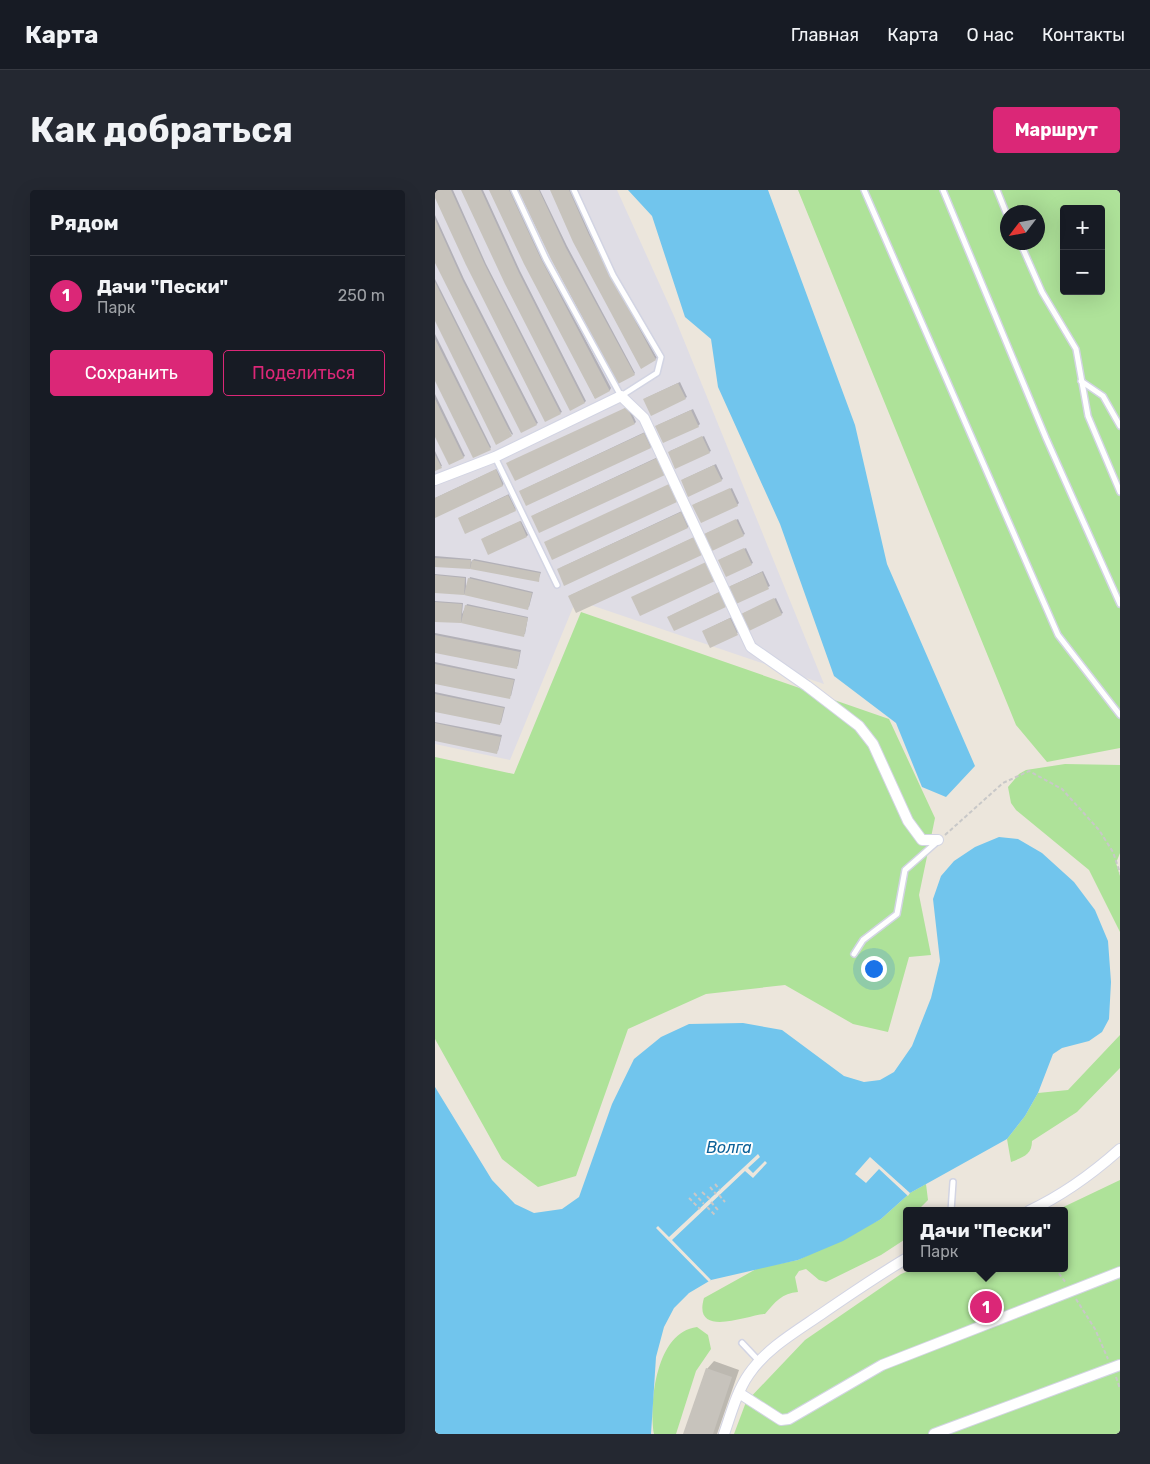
<!DOCTYPE html>
<html lang="ru">
<meta charset="utf-8">
<style>
:root{--surface:#171b24;--page:#242831;--text:#f1f3f6;--muted:#9ea1a6;--line:#363941;--accent:#db2777}
body{margin:0;font-family:Rubik,sans-serif;background:var(--page);color:var(--text)}
.controls{position:absolute;right:15px;top:15px;display:grid;overflow:hidden;border-radius:5px;box-shadow:0 5px 20px #0002}
.controls button{width:45px;height:45px;display:grid;place-items:center;padding:0;border:0;border-bottom:1px solid var(--line);background:var(--surface);color:var(--text);font:25px sans-serif}
.compass{position:absolute;left:565px;top:15px;width:45px;height:45px;border-radius:50%;background:var(--surface);box-shadow:0 5px 20px #0002;rotate:238deg}
.you{position:absolute;left:438px;top:778px;width:18px;height:18px;margin:-12px;border:4px solid #fff;border-radius:50%;background:#1a73e8;box-shadow:0 0 0 8px #1a73e833}
.badge{display:grid;place-items:center;width:32px;height:32px;border-radius:50%;background:var(--accent);color:#fff;font-size:16px;font-weight:700}
.pin{position:absolute;translate:-50% -50%;border:2px solid #fff;box-shadow:0 1px 5px #0006}
.popup{position:absolute;left:468px;top:1017px;width:165px;height:65px;box-sizing:border-box;display:grid;place-content:center;border-radius:5px;background:var(--surface);filter:drop-shadow(0 1px 4px #0005);font-size:16px;white-space:nowrap;color:var(--muted)}
.popup b{font-size:19px;color:var(--text)}
.popup::after{content:'';position:absolute;left:50%;top:100%;margin-left:-10px;border:10px solid transparent;border-top-color:var(--surface)}
.list{margin:0;padding:0;list-style:none}
h2{display:flex;justify-content:space-between;align-items:center;height:65px;margin:0;padding:0 20px;font-size:21px}
h2 small{font-size:16px;font-weight:400;color:var(--muted)}
.list li{display:grid;grid-template-columns:32px 1fr auto;gap:15px;align-items:center;box-sizing:border-box;height:80px;padding:0 20px;border-top:1px solid var(--line)}
.list b{display:block;font-size:19px;white-space:nowrap}
.list p{margin:0;font-size:16px;white-space:nowrap;color:var(--muted)}
.list em{font-size:16px;font-style:normal;color:var(--muted)}
.actions{display:flex;gap:10px;padding:15px 20px}
.actions a{flex:1;padding:11px 0;border:1px solid var(--accent);border-radius:5px;text-align:center;font-size:18px;color:var(--accent)}
.actions .main{background:var(--accent);color:#fff}
.map{position:relative;flex:none;width:685px;height:1244px;overflow:hidden;border-radius:5px}
header{display:flex;align-items:center;gap:30px;box-sizing:border-box;height:70px;padding:0 25px;background:var(--surface);border-bottom:1px solid var(--line)}
header strong{font-size:24px}
nav{display:flex;gap:28px;margin-inline-start:auto;font-size:18px}
.intro{display:flex;align-items:center;justify-content:space-between;box-sizing:border-box;height:120px;padding:0 30px}
h1{margin:0;font-size:35px}
.button{padding:12px 22px;border-radius:5px;background:var(--accent);color:#fff;font-size:18px;font-weight:700}
main{display:flex;gap:30px;padding:0 30px}
aside{flex:1;background:var(--surface);border-radius:5px;box-shadow:0 5px 20px #0002}
.map>svg:first-child{display:block}
</style>
<header>
<strong>Карта</strong>
<nav><a>Главная</a><a>Карта</a><a>О нас</a><a>Контакты</a></nav>
</header>
<div class="intro"><h1>Как добраться</h1><a class="button">Маршрут</a></div>
<main>
<aside>
<h2>Рядом<small></small></h2>
<ul class="list">
<li><span class="badge">1</span><div><b>Дачи &quot;Пески&quot;</b><p>Парк</p></div><em>250 m</em></li>
</ul>
<div class="actions"><a class="main">Сохранить</a><a>Поделиться</a></div>
</aside>
<div class="map">
<svg width="685" height="1244" viewBox="0 0 685 1244">
<rect width="100%" height="100%" fill="#ece6dc"/>
<!-- industrial -->
<polygon fill="#dfdde5" points="0,0 182,0 239,126 389,494 141,410 75,570 0,554"/>
<!-- green -->
<g fill="#aee299" fill-rule="evenodd">
<path d="M 363,0 L 685,0 L 685,558 L 612,572 L 581,535 ZM 629,19 L 666,19 L 666,101 L 629,101 ZM 572,22 L 602,22 L 602,52 L 572,52 Z"/>
<polygon points="146,422 454,529 500,628 484,705 496,765 474,767 453,842 418,834 350,795 271,804 193,839 141,986 103,997 67,969 0,849 0,567 79,584"/>
<polygon points="630,574 685,575 685,663 681,673 685,686 685,742 654,680 581,620 576,613 573,597 584,584 591,580"/>
<path d="M 685,845 L 685,878 L 642,922 L 597,951 C 597,965 588,967 576,972 L 572,949 L 590,926 L 603,903 L 633,900 Z"/>
<polygon points="685,990 685,1244 299,1244 311,1212 370,1150 466,1084 481,1078 630,1078 630,1021 620,1021"/>
<path d="M 491,994 L 493,1010 L 482,1021 L 472,1021 L 469,1050 L 446,1065 L 391,1092 L 384,1090 L 371,1079 L 364,1081 L 360,1087 L 363,1102 C 347,1103 340,1112 330,1124 C 313,1125 257,1149 269,1108 L 323,1078 L 363,1070 L 446,1029 L 475,1003 Z"/>
<path d="M 262,1137 L 273,1145 L 276,1159 L 261,1181 L 241,1244 L 219,1244 C 214,1212 221,1142 262,1137 Z"/>
</g>
<!-- water -->
<g fill="#71c5ed">
<polygon points="193,0 333,0 420,235 452,374 540,576 511,607 487,597 461,533 399,486 345,334 283,197 276,149 250,127 217,26"/>
<polygon points="564,647 583,649 607,663 639,692 660,720 673,751 676,792 674,829 667,842 654,851 627,858 618,864 603,903 590,926 572,949 475,1003 446,1029 408,1051 363,1070 276,1090 254,1103 239,1118 229,1137 221,1167 216,1244 0,1244 0,897 57,990 80,1014 99,1023 127,1019 144,1007 177,914 199,869 226,847 254,834 308,833 347,840 409,886 429,892 445,890 459,882 477,856 496,808 505,771 498,709 506,686 519,671 540,657"/>
</g>
<!-- pier -->
<g fill="#ece6dc">
<polygon points="323,964 325,967 313,978 318,983 330,971 332,973 318,988 310,981 237,1050 276,1090 274,1092 221,1038 223,1036 234,1047"/>
<polygon points="435,967 475,1003 473,1006 444,979 431,993 420,984"/>
</g>
<!-- shadow -->
<g fill="#0003">
<polygon points="0,0 18,0 51,74 127,222 125,223 0,5"/>
<polygon points="27,0 48,0 85,81 151,211 150,212 135,219"/>
<polygon points="55,0 76,0 106,65 176,198 175,200 160,208"/>
<polygon points="85,0 105,0 132,56 200,183 199,184"/>
<polygon points="117,0 136,0 155,44 222,168 220,169"/>
<polygon points="0,25 29,89 103,233 101,234 0,70"/>
<polygon points="0,89 78,244 77,245 0,126"/>
<polygon points="0,144 56,257 55,259 0,187"/>
<polygon points="245,192 252,207 250,208 211,208"/>
<polygon points="0,204 30,266 28,267 0,244"/>
<polygon points="194,216 201,232 200,233 80,289"/>
<polygon points="258,219 265,234 263,236 223,235"/>
<polygon points="210,242 217,256 215,257 85,301"/>
<polygon points="269,246 276,261 274,262 235,261"/>
<polygon points="0,261 7,276 0,280"/>
<polygon points="223,267 230,282 229,284 99,325"/>
<polygon points="281,274 288,289 286,290 249,289"/>
<polygon points="62,279 69,293 68,295 0,327 0,308"/>
<polygon points="297,298 304,313 302,315 260,314"/>
<polygon points="74,304 81,319 80,320 24,328"/>
<polygon points="247,321 254,336 253,337 125,378"/>
<polygon points="303,329 310,344 308,345 272,343"/>
<polygon points="86,331 93,345 92,346 49,348"/>
<polygon points="260,347 267,362 266,364 134,406"/>
<polygon points="311,358 318,373 316,374 286,369"/>
<polygon points="0,366 36,369 36,372 39,369 106,382 103,391 35,378 0,376"/>
<polygon points="328,381 335,396 302,413 296,396"/>
<polygon points="0,384 31,387 31,397 35,387 98,402 94,417 29,404 0,402"/>
<polygon points="285,402 291,415 290,416 233,427"/>
<polygon points="341,408 348,423 346,424 309,423"/>
<polygon points="0,411 28,413 27,424 32,414 93,427 90,444 26,432 0,431"/>
<polygon points="297,427 304,442 276,456 268,441"/>
<polygon points="0,443 86,460 83,476 0,462"/>
<polygon points="0,472 80,489 76,506 0,492"/>
<polygon points="0,502 70,517 66,533 0,521"/>
<polygon points="0,532 67,545 63,561 0,550"/>
<polygon points="279,1171 304,1180 282,1244 250,1244 272,1179"/>
</g>
<!-- building -->
<g fill="#c7c3bc">
<polygon points="0,0 16,0 50,75 126,224 110,232 31,75 0,8"/>
<polygon points="26,0 46,0 84,83 150,213 135,221 70,94"/>
<polygon points="54,0 74,0 105,67 175,201 160,209 89,74"/>
<polygon points="83,0 104,0 131,58 200,185 183,194 116,69"/>
<polygon points="115,0 134,0 154,45 221,170 206,179 138,52"/>
<polygon points="0,29 28,91 102,235 86,243 0,73"/>
<polygon points="0,92 77,246 61,255 0,131"/>
<polygon points="0,149 56,260 38,268 0,191"/>
<polygon points="243,193 251,209 216,226 208,209"/>
<polygon points="0,209 29,268 14,275 0,247"/>
<polygon points="192,217 200,234 80,291 71,273"/>
<polygon points="256,220 264,237 228,253 220,236"/>
<polygon points="209,243 216,258 91,316 84,301"/>
<polygon points="267,246 275,263 240,279 233,262"/>
<polygon points="0,265 7,278 0,281"/>
<polygon points="222,268 230,285 104,343 96,326"/>
<polygon points="279,275 287,291 253,307 246,290"/>
<polygon points="61,279 68,296 0,328 0,308"/>
<polygon points="234,294 242,312 117,370 109,352"/>
<polygon points="295,298 303,316 266,333 257,315"/>
<polygon points="73,305 81,321 30,344 23,328"/>
<polygon points="246,322 253,338 129,396 122,379"/>
<polygon points="301,329 309,346 277,361 269,344"/>
<polygon points="85,331 92,347 53,365 46,349"/>
<polygon points="259,347 267,365 141,423 133,406"/>
<polygon points="309,358 317,375 291,387 283,370"/>
<polygon points="0,368 36,370 35,379 0,377"/>
<polygon points="37,370 105,383 104,392 35,379"/>
<polygon points="271,372 280,391 205,426 196,407"/>
<polygon points="327,382 334,399 301,414 293,397"/>
<polygon points="0,385 30,388 29,405 0,403"/>
<polygon points="33,388 97,403 93,420 29,405"/>
<polygon points="284,402 291,417 239,441 232,427"/>
<polygon points="339,408 347,425 314,441 306,424"/>
<polygon points="0,412 27,414 26,433 30,415 93,428 89,447 26,433 0,432"/>
<polygon points="295,428 303,445 275,458 267,441"/>
<polygon points="0,445 85,462 82,479 0,463"/>
<polygon points="0,474 79,490 75,509 0,494"/>
<polygon points="0,504 69,518 65,535 0,522"/>
<polygon points="0,533 66,547 62,564 0,551"/>
<polygon points="271,1178 297,1187 278,1244 248,1244"/>
</g>
<g fill="none" stroke-linecap="round" stroke-linejoin="round">
<defs>
<g id="service">
<polyline points="79,0 111,69 186,206 222,183 226,167 178,85 139,0"/>
<polyline points="429,0 623,445 685,525"/>
<polyline points="508,0 611,248 685,414"/>
<polyline points="562,0 572,25"/>
<polyline points="585,52 607,102 641,159 653,226 685,302"/>
<polyline points="646,191 668,206 685,236"/>
<polyline points="60,267 122,395"/>
<polyline points="419,764 428,750 462,724 470,680 503,651"/>
<polyline points="516,1021 518,992"/>
<polyline points="307,1153 324,1171"/>
</g>
<g id="minor">
<polyline points="0,290 60,267 186,206 209,228 316,457 372,496 424,536 438,554 473,631 487,650 503,650"/>
<path d="M 594,1021 C 628,1005 657,984 685,959"/>
<polyline points="304,1203 346,1230 354,1229 447,1175 685,1082"/>
<path d="M 289,1244 C 296,1224 302,1201 314,1184 C 331,1159 360,1142 385,1125 C 414,1105 442,1086 472,1068"/>
<polyline points="499,1244 685,1175"/>
</g>
</defs>
<!-- service casing -->
<use href="#service" stroke="#d2d4e3" stroke-width="8"/>
<!-- minor casing -->
<use href="#minor" stroke="#d2d4e3" stroke-width="12"/>
<!-- path -->
<g stroke="#c8c8c8" stroke-width="2" stroke-dasharray="4 2.5" stroke-linecap="butt">
<polyline points="510,645 568,593 594,581 627,599 664,640 678,662 685,683"/>
<polyline points="280,994 285,1000"/>
<polyline points="275,997 281,1004"/>
<polyline points="267,1002 275,1009"/>
<polyline points="259,1003 269,1014"/>
<polyline points="284,1005 290,1012"/>
<polyline points="254,1008 265,1019"/>
<polyline points="276,1012 283,1020"/>
<polyline points="272,1017 281,1026"/>
<polyline points="620,1078 631,1093"/>
<polyline points="641,1109 660,1139 673,1169"/>
<polyline points="681,1187 685,1199"/>
</g>
<!-- service -->
<use href="#service" stroke="#fff" stroke-width="5"/>
<!-- minor -->
<use href="#minor" stroke="#fff" stroke-width="10"/>
</g>
<g text-anchor="middle" stroke-width="4" stroke-linejoin="round" paint-order="stroke">
<!-- water labels -->
<g font-size="16" font-style="italic" fill="#0f6399" stroke="#fff">
<text x="294" y="963">Волга</text>
</g>
</g>
</svg>
<div class="controls">
<button>+</button>
<button>−</button>
</div>
<svg class="compass" viewBox="-18 -18 36 36"><path d="M0-13l5 13h-10z" fill="#e53935"/><path d="M0 13l5-13h-10z" fill="#9ea1a6"/></svg>
<div class="you"></div>
<div class="pin badge" style="left:551px;top:1117px">1</div>
<div class="popup"><b>Дачи &quot;Пески&quot;</b>Парк</div>
</div>
</main>
